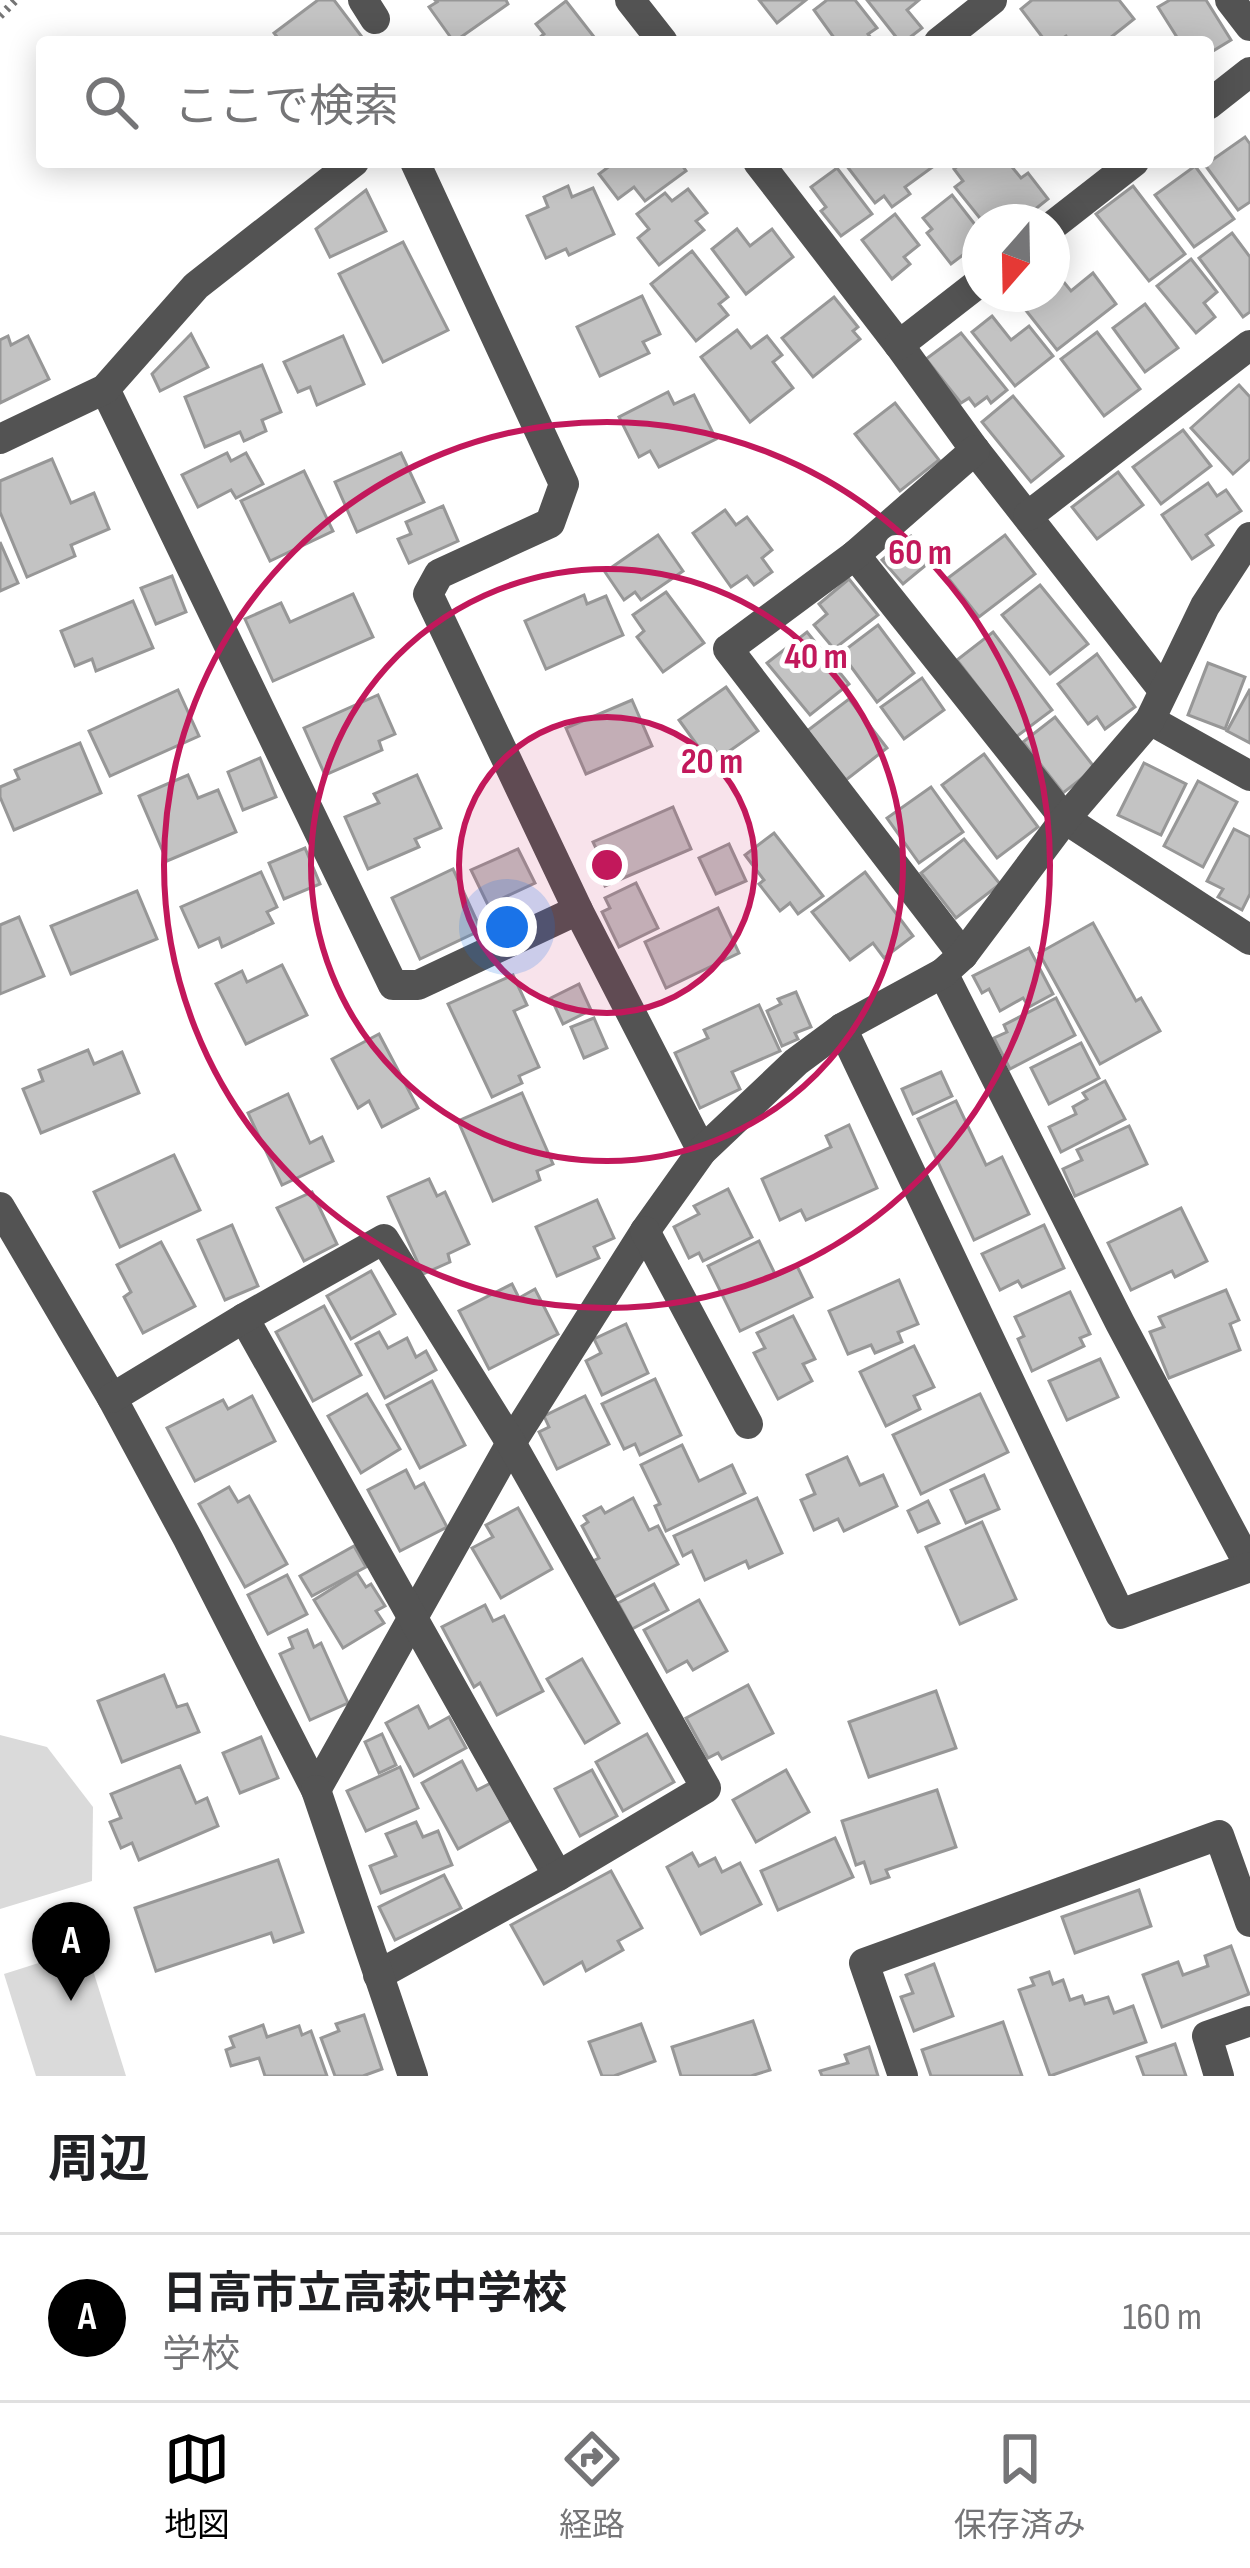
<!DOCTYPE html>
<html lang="ja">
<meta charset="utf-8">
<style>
:root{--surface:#fff;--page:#f6f6f6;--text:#202124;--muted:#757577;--line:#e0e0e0;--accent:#000}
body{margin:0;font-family:"Sofia Sans Condensed","Noto Sans JP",sans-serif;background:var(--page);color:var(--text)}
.compass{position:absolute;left:962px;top:204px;width:108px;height:108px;border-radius:50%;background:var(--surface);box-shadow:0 6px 30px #0003;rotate:200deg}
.you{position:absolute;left:507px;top:927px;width:42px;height:42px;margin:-30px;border:9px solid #fff;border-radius:50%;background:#1a73e8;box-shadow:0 0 0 18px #1a73e833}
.badge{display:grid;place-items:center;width:78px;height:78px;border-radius:50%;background:var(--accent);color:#fff;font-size:39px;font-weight:700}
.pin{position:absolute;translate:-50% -99px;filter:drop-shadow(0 3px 6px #0008)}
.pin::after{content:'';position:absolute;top:63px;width:42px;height:36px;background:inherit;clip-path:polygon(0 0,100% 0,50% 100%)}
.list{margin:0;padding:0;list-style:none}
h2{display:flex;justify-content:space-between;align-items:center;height:156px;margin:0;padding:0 48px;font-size:51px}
h2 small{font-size:39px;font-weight:400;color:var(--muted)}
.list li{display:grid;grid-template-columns:78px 1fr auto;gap:36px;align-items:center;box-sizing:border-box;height:168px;padding:0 48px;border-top:3px solid var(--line)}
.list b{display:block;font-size:45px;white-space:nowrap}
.list p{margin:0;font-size:39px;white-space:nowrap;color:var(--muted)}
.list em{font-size:39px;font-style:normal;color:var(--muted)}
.icon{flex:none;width:66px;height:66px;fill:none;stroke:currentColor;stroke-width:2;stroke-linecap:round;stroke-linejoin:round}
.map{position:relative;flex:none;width:1250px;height:2076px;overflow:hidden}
.search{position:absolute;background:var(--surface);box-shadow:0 6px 30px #0003;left:36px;right:36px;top:36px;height:132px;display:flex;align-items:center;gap:30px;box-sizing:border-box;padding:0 42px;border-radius:12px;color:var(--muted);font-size:45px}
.sheet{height:324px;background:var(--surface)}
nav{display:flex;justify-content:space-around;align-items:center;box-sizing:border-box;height:168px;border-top:3px solid var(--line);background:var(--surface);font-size:33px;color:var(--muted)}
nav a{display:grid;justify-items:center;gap:6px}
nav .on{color:var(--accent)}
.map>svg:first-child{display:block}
</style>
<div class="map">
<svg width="1250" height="2076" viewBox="0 0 1250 2076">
<rect width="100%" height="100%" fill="#fff"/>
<!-- green -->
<g fill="#dadada">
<polygon points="0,1735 47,1747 93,1807 92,1881 0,1909"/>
<polygon points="86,1948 126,2076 36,2076 4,1974"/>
</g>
<!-- building -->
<g fill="#c3c3c3" stroke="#979797" stroke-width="3">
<polygon points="318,0 334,0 362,37 356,42 281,42 274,33"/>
<polygon points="435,0 506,0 508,4 454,42 429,7 437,2"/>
<polygon points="759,0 806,0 777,23"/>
<polygon points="827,0 855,0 877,28 868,34 874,42 837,42 814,10"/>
<polygon points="867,0 919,0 907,10 922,28 904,42 900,42"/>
<polygon points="1032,0 1119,0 1134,19 1105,42 1070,42 1066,36 1057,42 1046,42 1021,9"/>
<polygon points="1170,0 1206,0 1231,40 1208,54 1208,42 1180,42 1158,7"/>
<polygon points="566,1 598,42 534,42 544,34 536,24"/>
<polygon points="1245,137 1250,144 1250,202 1238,210 1205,165"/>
<polygon points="615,162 680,162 686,171 645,201 634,187 618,199 599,174"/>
<polygon points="850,162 931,162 934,166 905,187 910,194 892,207 884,196 875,203 846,165"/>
<polygon points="963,162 1008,162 1021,178 1028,173 1048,199 1019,222 983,222 955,187 963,181 954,169"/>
<polygon points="1195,166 1234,219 1194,247 1155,195"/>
<polygon points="837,168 872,214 841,236 821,211 826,207 811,187"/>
<polygon points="568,186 572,197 593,188 614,234 569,255 566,249 546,258 527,216 548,207 544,197"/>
<polygon points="1133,186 1185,254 1149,281 1096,214"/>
<polygon points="688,189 707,213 696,221 704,230 659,265 638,238 649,229 637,214 665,193 672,201"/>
<polygon points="366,190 386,231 330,257 316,229"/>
<polygon points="952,195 980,231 980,242 951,264 927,233 932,229 923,218"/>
<polygon points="895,214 919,245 904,257 910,264 892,279 862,240"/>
<polygon points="737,229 750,246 772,229 793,257 746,294 712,249"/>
<polygon points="1232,233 1250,257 1250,312 1243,317 1199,258"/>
<polygon points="403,242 448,330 383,362 339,274"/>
<polygon points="692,251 728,297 719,304 728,315 696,341 651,284"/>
<polygon points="1191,259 1217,292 1204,303 1215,317 1196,333 1157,286"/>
<polygon points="1054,270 1071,291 1093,273 1116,304 1057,350 1017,299 1024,294 1052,294"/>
<polygon points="642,296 660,334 643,342 649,353 600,376 577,327"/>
<polygon points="834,297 858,327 853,331 860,339 813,377 782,338"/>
<polygon points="1145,304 1178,348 1145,372 1113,328"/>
<polygon points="992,316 1011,340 1029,326 1053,356 1015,386 972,332"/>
<polygon points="737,330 751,348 767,336 782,355 773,362 793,388 750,422 701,357"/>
<polygon points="1097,332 1140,389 1104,416 1061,359"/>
<polygon points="961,333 1007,390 991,403 987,397 975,406 969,398 961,403 926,359"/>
<polygon points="191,334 208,367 160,391 152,374"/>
<polygon points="8,336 11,345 28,336 49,379 0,403 0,340"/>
<polygon points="343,336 364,384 317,405 310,387 298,392 284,362"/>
<polygon points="262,365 281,412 262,420 266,431 244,441 240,432 205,447 185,397"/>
<polygon points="1239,385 1250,397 1250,459 1233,474 1191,428"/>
<polygon points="668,392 674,404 694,395 716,439 659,467 650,451 639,457 619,417"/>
<polygon points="1013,396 1063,456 1031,482 982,422"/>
<polygon points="895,403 939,460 900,491 855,434"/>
<polygon points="1183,430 1211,466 1161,504 1133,467"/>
<polygon points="227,453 231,461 246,453 263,484 236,498 231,490 198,507 182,475"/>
<polygon points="401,453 424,502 357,532 335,482"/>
<polygon points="52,459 71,503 94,493 109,529 71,545 75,556 27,577 0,512 0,481"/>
<polygon points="304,471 333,531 270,561 241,501"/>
<polygon points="1118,472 1143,505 1097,539 1072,507"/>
<polygon points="1208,483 1217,496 1226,490 1241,511 1206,535 1213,545 1192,559 1162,515"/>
<polygon points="443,506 458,541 409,563 398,539 411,534 406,522"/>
<polygon points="725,510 736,525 747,517 772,550 762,558 772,572 754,585 747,576 731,587 693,533"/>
<polygon points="658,535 683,571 641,600 635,592 624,600 605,572"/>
<polygon points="1005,535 1035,574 979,617 948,578"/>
<polygon points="911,536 932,560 903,584 882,560"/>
<polygon points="0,542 18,583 0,591"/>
<polygon points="172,576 186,612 156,624 141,588"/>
<polygon points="849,579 878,615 834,649 814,625 827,614 819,604"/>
<polygon points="1040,585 1088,644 1050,674 1002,615"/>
<polygon points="666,592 704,643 663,672 637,637 644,631 633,615"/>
<polygon points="353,594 373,637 273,681 245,619 281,603 290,622"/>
<polygon points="584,595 587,604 606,596 623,635 546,669 525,621"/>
<polygon points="133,601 153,648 96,671 92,659 75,666 61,631"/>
<polygon points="878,625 914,673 877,702 841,653"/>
<polygon points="807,632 849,684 810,715 767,663"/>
<polygon points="993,632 1052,710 1016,737 957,660"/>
<polygon points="1097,654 1135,707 1105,729 1097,717 1088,724 1058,684"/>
<polygon points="1208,663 1245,677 1225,729 1188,715"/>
<polygon points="922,678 944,710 904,739 881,707"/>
<polygon points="726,687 758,731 721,757 714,749 705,756 679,720"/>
<polygon points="1250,689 1250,743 1227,731"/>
<polygon points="178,690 199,736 110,776 89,731"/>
<polygon points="378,695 395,734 379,741 382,750 325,775 304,728"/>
<polygon points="849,699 887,748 846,780 807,731"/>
<polygon points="632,700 652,746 586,774 566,728"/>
<polygon points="1055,717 1095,768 1063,793 1023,742"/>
<polygon points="80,743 101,793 14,830 0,797 0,787 19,779 15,770"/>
<polygon points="984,754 1038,827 997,858 942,785"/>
<polygon points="260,758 276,797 243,810 228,772"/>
<polygon points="1144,763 1186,784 1161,835 1118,815"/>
<polygon points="188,775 198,798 218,790 236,832 167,861 139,796"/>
<polygon points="417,775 441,828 415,839 419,847 368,869 345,817 379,803 374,794"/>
<polygon points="1198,781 1237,802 1203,867 1164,846"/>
<polygon points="931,787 963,832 919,863 887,818"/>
<polygon points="673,807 691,849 605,886 595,864 602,861 593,842"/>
<polygon points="1234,829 1250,837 1250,894 1242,910 1218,897 1223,889 1207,881"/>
<polygon points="774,833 823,896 798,914 790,903 780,911 759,884 764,880 745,855"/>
<polygon points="964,839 1000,884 956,918 921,873"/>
<polygon points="729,844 746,881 716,894 699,858"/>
<polygon points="305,848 320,884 284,899 269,863"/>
<polygon points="518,849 535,883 488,905 471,870"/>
<polygon points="453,869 481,930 420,959 392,898"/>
<polygon points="261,872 277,907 267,912 273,923 222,947 219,938 199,947 181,907"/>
<polygon points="865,872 913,936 884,958 873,943 850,960 812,912"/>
<polygon points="636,883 658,928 619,947 602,912 610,908 605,898"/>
<polygon points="137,891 157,939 71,974 51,926"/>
<polygon points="718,908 739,953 666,988 645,942"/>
<polygon points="19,917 44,976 0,994 0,925"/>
<polygon points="1093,923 1136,1001 1141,998 1160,1031 1100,1064 1039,953"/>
<polygon points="1029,948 1053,994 1029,1007 1023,998 1000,1011 989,989 982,993 973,976"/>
<polygon points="282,965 307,1015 246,1044 216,984 242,971 247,982"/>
<polygon points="513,975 527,1005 514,1011 539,1067 519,1076 522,1083 492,1097 448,1004"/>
<polygon points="579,984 591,1010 563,1024 551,998"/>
<polygon points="796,992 811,1027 795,1033 798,1039 782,1046 767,1011 781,1004 778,999"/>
<polygon points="1056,998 1075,1035 1010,1069 994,1038 1007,1032 1004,1025"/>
<polygon points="759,1005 780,1051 732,1072 740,1089 700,1108 675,1053 708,1038 704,1030"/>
<polygon points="594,1018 607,1048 584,1058 571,1027"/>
<polygon points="379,1034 418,1108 382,1127 369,1101 358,1108 332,1059"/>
<polygon points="1081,1043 1099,1078 1049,1104 1031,1068"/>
<polygon points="88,1050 94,1064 122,1052 139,1093 41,1133 23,1089 43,1081 39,1070"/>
<polygon points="941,1072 952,1096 913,1114 902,1089"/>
<polygon points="1105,1081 1125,1119 1061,1152 1049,1127 1076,1114 1073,1107 1087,1099 1083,1093"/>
<polygon points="522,1093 553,1164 537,1171 540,1180 493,1201 458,1121"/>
<polygon points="288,1094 310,1143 322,1137 333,1161 282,1185 248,1113"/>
<polygon points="956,1101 986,1165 1002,1157 1029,1214 974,1240 918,1119"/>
<polygon points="849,1125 877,1188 806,1220 801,1210 780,1220 762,1179 831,1147 826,1136"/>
<polygon points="1129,1126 1147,1164 1075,1196 1063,1169 1082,1160 1077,1150"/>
<polygon points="174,1155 200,1210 120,1247 94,1192"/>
<polygon points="429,1179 437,1196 445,1192 469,1244 448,1254 450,1262 423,1274 388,1197"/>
<polygon points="728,1189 752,1237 703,1261 699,1253 689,1258 674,1227 699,1214 694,1206"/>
<polygon points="312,1192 337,1244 304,1261 277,1208"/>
<polygon points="597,1200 614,1238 594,1247 599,1258 557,1276 536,1227"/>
<polygon points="1181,1208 1207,1261 1175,1277 1172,1271 1131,1290 1108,1243"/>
<polygon points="232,1225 258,1286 225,1300 198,1240"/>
<polygon points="1044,1225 1064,1268 1022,1287 1018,1281 1000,1290 982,1254"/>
<polygon points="759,1241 776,1276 797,1266 812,1297 740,1331 708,1266"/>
<polygon points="161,1242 195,1306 143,1333 124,1297 131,1292 117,1265"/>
<polygon points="371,1271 395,1314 351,1339 327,1296"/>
<polygon points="899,1280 918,1324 898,1332 902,1342 875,1353 871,1345 848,1354 829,1311"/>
<polygon points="512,1284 519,1298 535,1289 558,1334 489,1369 459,1311"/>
<polygon points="1226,1290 1239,1320 1230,1324 1240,1350 1169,1378 1150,1332 1164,1327 1159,1317"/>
<polygon points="1070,1292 1090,1334 1080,1338 1084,1346 1032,1371 1018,1339 1024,1336 1015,1317"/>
<polygon points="324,1306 361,1375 313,1401 276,1332"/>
<polygon points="793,1316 815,1359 803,1364 812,1381 778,1399 754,1353 765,1348 757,1333"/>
<polygon points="626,1324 648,1373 602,1395 586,1361 601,1353 594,1339"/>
<polygon points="379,1332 388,1348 407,1338 416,1357 426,1351 436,1370 385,1398 356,1344"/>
<polygon points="914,1346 934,1387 914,1396 920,1409 886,1426 860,1372"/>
<polygon points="1100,1359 1118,1397 1067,1420 1049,1381"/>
<polygon points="655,1379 681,1435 640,1455 635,1444 624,1449 602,1404"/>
<polygon points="432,1381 465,1445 420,1468 387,1405"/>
<polygon points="367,1394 400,1449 361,1473 328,1416"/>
<polygon points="980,1394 1008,1452 921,1494 893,1435"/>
<polygon points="252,1396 275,1441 195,1481 167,1428 223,1400 228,1409"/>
<polygon points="585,1396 609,1444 557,1469 539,1432 549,1427 544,1416"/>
<polygon points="682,1445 699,1481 732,1465 745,1493 666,1531 655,1506 660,1504 641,1465"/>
<polygon points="847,1457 860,1485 883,1475 897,1506 844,1531 838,1519 814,1530 801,1500 815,1494 807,1475"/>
<polygon points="406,1470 415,1488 424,1483 447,1527 400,1551 368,1490"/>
<polygon points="984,1475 999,1509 966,1523 951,1490"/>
<polygon points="229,1487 238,1502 249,1496 287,1564 245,1587 199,1504"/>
<polygon points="633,1498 649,1530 658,1526 678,1564 613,1598 593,1561 599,1558 582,1526 588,1522 584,1516 601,1507 605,1513"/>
<polygon points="757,1498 782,1553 749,1568 746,1561 705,1580 692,1551 683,1556 674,1536"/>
<polygon points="928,1501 939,1523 918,1532 908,1511"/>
<polygon points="518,1508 552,1569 501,1598 472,1548 493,1537 486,1525"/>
<polygon points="982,1522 1016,1599 960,1624 926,1547"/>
<polygon points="354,1546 366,1567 312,1596 300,1576"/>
<polygon points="357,1573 366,1587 371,1584 385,1606 376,1611 384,1623 343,1648 314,1600"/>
<polygon points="287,1575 307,1614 268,1634 248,1595"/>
<polygon points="654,1584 668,1610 632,1629 618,1603"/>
<polygon points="699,1600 727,1651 693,1670 687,1661 667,1672 644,1630"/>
<polygon points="485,1605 493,1621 504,1616 543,1691 497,1715 480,1683 474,1687 442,1627"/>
<polygon points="307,1630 314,1647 321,1643 348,1703 310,1720 280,1654 293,1648 289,1638"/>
<polygon points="582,1659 619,1723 585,1743 547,1679"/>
<polygon points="164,1675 177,1707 187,1704 199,1732 122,1762 98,1701"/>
<polygon points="748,1685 773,1733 722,1759 718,1753 708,1758 686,1718"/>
<polygon points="936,1691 956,1748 869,1777 849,1722"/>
<polygon points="418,1706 429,1728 449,1717 466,1748 414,1776 386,1723"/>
<polygon points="382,1734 396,1765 379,1773 365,1742"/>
<polygon points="647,1734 674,1782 623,1811 596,1762"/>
<polygon points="261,1737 278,1778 240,1793 223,1753"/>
<polygon points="462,1761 477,1790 491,1783 511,1820 458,1849 422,1783"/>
<polygon points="180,1766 196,1803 207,1798 218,1826 139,1860 132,1843 121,1848 110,1822 121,1818 111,1794"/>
<polygon points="400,1767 418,1808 366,1831 347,1791"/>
<polygon points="592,1770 617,1816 580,1836 555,1789"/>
<polygon points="786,1770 809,1812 756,1842 733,1800"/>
<polygon points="937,1790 956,1847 886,1870 889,1877 871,1883 864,1862 856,1865 842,1821"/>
<polygon points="416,1822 423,1837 438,1831 452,1865 381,1893 370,1866 396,1856 386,1834"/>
<polygon points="835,1838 853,1877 778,1910 761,1871"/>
<polygon points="692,1853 699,1866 715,1858 722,1872 740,1863 761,1904 701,1934 667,1867"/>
<polygon points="278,1860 303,1932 274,1942 271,1933 156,1971 135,1908"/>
<polygon points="611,1871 642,1928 618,1941 623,1950 586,1971 582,1962 544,1984 511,1925"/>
<polygon points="444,1875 461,1908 395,1940 379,1907"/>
<polygon points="1139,1890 1151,1926 1075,1953 1062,1917"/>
<polygon points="1231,1946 1249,1994 1162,2027 1143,1975 1178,1962 1183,1975 1208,1966 1205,1956"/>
<polygon points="934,1964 953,2016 914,2031 901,1997 913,1993 906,1975"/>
<polygon points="1049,1972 1053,1984 1063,1980 1070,2000 1082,1996 1085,2004 1108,1997 1114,2013 1133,2006 1146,2042 1050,2076 1019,1990 1034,1985 1031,1978"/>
<polygon points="364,2015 382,2069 363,2076 335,2076 321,2038 339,2031 336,2024"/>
<polygon points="753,2021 770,2070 751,2076 681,2076 672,2047"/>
<polygon points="1003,2022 1022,2076 931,2076 922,2050"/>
<polygon points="641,2024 655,2061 614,2076 602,2076 589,2042"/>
<polygon points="263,2025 267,2037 299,2026 302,2035 311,2031 327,2076 265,2076 259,2058 231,2066 226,2050 234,2047 230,2037"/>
<polygon points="1175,2044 1186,2076 1144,2076 1137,2057"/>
<polygon points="869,2047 878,2076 822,2076 820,2071 848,2063 845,2055"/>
</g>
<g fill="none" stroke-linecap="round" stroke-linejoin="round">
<!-- path -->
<polyline stroke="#757575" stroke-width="8" stroke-dasharray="3 6" stroke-linecap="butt" points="0,16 16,0"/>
<!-- minor -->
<g stroke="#535353" stroke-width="30">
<polyline points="363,0 375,19"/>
<polyline points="630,0 663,42"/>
<polyline points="1230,0 1250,26"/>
<polyline points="939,42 992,0"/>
<polyline points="1208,105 1250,72"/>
<polyline points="415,162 564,484 550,523 439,574 428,594 578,910 702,1151"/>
<polyline points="758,162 899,345 975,450 1163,690"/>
<polyline points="1052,226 1134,162"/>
<polyline points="899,345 980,282"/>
<polyline points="105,389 393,985 418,985 578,910"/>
<polyline points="0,439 105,389 196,286 354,162"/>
<polyline points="1028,516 1250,345"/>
<polyline points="855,555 1065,819 1250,940"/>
<polyline points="1150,720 1250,776"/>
<polyline points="963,955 728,649 855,555 975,450"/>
<polyline points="943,973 1120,1323 1250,1567"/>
<polyline points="842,1028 1120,1614 1250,1567"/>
<polyline points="0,1207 112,1398 188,1539 316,1790 511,1443 645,1231 702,1151 796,1062 842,1028 943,973 963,955 1065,819 1150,720 1205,606 1250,537"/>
<polyline points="645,1231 748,1424"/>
<polyline points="244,1318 558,1876"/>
<polyline points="112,1398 244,1318 384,1239 511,1443 706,1788 558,1876 378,1975"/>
<polyline points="316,1790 413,2076"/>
<polyline points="903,2076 864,1963 1219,1835 1250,1922"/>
<polyline points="1219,2076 1207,2036 1250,2021"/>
</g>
</g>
<!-- distance rings -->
<circle cx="607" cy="865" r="148" fill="#c2185b" fill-opacity=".12"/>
<g fill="none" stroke="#c2185b" stroke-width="6">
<circle cx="607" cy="865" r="148"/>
<circle cx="607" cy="865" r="296"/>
<circle cx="607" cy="865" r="443"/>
</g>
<circle cx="607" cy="865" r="18" fill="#c2185b" stroke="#fff" stroke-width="6"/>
<g font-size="36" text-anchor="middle" font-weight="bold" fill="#c2185b" stroke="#fff" stroke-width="10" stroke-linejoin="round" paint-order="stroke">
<text x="920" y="564">60 m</text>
<text x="816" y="668">40 m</text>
<text x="712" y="773">20 m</text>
</g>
</svg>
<svg class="compass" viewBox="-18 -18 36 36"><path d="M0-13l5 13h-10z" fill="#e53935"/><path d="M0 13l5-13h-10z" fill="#757577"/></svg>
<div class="you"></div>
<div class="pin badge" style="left:71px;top:2001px">A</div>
<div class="search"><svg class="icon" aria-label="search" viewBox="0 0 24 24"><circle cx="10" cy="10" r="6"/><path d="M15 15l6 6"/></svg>ここで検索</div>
</div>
<section class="sheet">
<h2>周辺<small></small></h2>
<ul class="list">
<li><span class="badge">A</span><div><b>日高市立高萩中学校</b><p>学校</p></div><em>160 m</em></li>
</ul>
</section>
<nav>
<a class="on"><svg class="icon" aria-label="map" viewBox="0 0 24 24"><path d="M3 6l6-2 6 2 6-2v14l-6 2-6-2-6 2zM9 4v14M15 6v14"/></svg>地図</a>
<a><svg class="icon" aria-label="directions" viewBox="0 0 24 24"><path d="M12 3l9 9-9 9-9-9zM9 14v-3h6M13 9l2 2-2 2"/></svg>経路</a>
<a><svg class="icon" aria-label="saved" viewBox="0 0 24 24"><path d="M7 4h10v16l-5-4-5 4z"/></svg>保存済み</a>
</nav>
